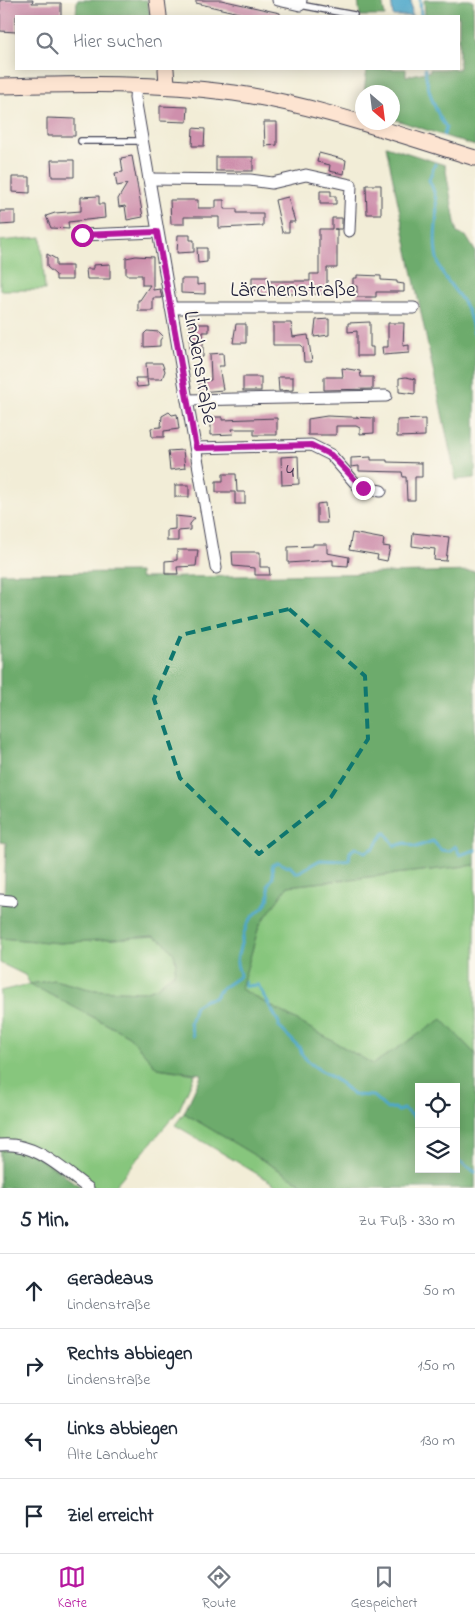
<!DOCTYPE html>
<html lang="de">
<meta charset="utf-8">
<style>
:root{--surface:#fff;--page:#f2f2f3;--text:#1f2937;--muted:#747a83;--line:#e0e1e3;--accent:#b5179e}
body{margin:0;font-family:"Indie Flower",sans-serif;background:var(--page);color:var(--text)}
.controls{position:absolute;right:15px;bottom:15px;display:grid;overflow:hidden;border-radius:0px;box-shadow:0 2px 12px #0003}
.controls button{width:45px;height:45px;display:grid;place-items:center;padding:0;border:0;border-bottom:1px solid var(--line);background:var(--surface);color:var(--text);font:25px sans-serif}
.compass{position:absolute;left:355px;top:85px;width:45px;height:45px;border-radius:50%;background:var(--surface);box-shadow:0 2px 12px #0003;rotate:152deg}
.stop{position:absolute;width:15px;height:15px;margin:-11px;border:4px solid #b5179e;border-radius:50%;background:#fff}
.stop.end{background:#b5179e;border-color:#fff;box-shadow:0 1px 5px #0008}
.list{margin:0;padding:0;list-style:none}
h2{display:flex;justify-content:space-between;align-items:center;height:65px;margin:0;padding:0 20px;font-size:21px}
h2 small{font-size:16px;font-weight:400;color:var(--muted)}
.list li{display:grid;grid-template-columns:32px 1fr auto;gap:15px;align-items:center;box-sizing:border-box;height:75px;padding:0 20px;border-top:1px solid var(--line)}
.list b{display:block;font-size:19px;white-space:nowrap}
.list p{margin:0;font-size:16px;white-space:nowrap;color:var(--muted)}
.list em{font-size:16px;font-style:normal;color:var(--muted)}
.icon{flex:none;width:28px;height:28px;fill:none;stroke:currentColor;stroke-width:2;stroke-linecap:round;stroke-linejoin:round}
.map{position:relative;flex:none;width:475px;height:1188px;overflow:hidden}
.search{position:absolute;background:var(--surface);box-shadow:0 2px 12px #0003;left:15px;right:15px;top:15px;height:55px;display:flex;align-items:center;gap:12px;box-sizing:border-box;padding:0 18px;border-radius:0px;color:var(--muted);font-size:19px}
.sheet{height:365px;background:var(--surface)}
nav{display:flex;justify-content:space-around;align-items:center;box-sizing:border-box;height:70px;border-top:1px solid var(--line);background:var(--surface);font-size:14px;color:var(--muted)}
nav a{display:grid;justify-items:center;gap:2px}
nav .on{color:var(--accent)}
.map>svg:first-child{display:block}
</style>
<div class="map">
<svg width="475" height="1188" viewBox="0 0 475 1188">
<rect width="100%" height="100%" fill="#fbf7ec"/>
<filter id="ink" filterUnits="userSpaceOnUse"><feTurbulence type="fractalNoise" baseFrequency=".02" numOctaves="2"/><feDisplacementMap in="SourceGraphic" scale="10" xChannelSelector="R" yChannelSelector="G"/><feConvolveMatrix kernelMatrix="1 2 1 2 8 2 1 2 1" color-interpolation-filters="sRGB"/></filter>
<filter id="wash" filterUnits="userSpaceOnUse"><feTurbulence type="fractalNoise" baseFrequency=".0096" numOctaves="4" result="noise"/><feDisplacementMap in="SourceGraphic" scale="20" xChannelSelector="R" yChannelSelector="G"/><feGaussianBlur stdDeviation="1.12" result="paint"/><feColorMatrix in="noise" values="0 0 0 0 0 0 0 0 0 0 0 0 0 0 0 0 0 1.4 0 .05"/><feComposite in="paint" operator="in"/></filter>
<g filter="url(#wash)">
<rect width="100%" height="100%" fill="#f2edd7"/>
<!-- green -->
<g fill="#87c67d" stroke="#54745c">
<polygon points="41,237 45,290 0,290 0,241"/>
<polygon points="475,865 475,1054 442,1020 373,1064 241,989 259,926 288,886"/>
<polygon points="153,936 165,942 174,954 176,962 174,972 156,988 143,992 93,990 54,980 31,984 129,1036 157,1068 195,1074 179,1110 113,1188 94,1188 0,1141 0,991 30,984 25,975 0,963 0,938 60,943"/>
<polygon points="184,1113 309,1188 281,1188 175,1125"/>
</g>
<!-- forest -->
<g fill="#6dab6c" stroke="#486654" fill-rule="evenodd">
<polygon points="77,0 147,0 150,16 76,16"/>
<polygon points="358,0 382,0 385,16 360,16"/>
<polygon points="424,0 473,0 475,146 393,119 392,92 364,92 367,69 406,69 406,76 430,71 430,69 459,69 459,16 425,16"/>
<polygon points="386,146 445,165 457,233 466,236 475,251 475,478 456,480"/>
<path d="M 475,571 L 475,865 L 288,886 L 259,926 L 241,989 L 373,1064 L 442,1019 L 475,1054 L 475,1188 L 309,1188 L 184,1113 L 202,1074 L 157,1068 L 129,1036 L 30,984 L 54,980 L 93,990 L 143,992 L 156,988 L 174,973 L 176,962 L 174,954 L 165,943 L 153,936 L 60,943 L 0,938 L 0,896 L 4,896 L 6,843 L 0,842 L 0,573 L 140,572 L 140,578 ZM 419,1087 L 456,1087 L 456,1169 L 419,1169 Z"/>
<polygon points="0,1147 25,1149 83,1188 0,1188"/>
</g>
<!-- water -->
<polygon fill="#4da7ca" stroke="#386482" points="391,0 411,0 412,16 393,16"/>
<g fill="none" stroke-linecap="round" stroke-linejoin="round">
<!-- stream -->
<g stroke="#4da7ca" stroke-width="3">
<polyline points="420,0 421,16"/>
<path d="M 425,69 C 427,88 435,112 446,127 L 444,135"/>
<path d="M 435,164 L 429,180 C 445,211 430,228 437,258 C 442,281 457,289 466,307 C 471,316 472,327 475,336"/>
<path d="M 245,982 L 245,986 L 258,985 L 279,1023 L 279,1027 L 300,1048 L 302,1055 C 307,1059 309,1063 314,1066 C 327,1075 343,1082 353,1095 L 373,1096 L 387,1109 L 395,1108 L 398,1111 L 403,1109 L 412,1115 L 419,1126"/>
<path d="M 193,1036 L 190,1023 L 195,1006 L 205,1000 L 214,998 L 221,989 L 240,976 C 240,970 236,966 237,961 C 237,957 246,925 248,923 C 259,905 273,909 268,885 L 273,877 L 272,865 L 278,862 L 286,866 L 290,865 L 295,872 L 299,872 L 320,860 L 346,861 L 349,860 L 350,852 L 356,847 L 365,852 L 374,848 L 384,833 L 386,833 L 395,846 L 405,843 L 416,847 L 433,841 L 441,850 L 449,851 L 455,846 L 460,855 L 475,850"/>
<polyline points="456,1159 475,1172"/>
</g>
</g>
<g id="blocks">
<!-- building -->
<g fill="#ce8fac">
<polygon points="0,0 33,0 32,3 61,3 61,16 16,16 16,32 0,31"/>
<polygon points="196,0 221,0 280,13 280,16 242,16 243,14 196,3"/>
<polygon points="160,106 188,107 187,122 160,121"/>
<polygon points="47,118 75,119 75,136 47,136"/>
<polygon points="264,122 277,122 277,145 265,146"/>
<polygon points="193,128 205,129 204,146 192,146"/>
<polygon points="319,153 346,160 344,174 329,171 330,165 317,162"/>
<polygon points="132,156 143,217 127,220 125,206 119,207 118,199 127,184 117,186 115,173 123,172 121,158"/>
<rect x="216" y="157" width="37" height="14"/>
<polygon points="51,160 74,160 74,177 52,177"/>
<polygon points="12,177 30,177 30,193 12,192"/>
<polygon points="366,185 381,185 381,214 367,214"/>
<polygon points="320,191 331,191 331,196 336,196 336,204 320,204"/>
<polygon points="99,196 99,204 104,204 105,218 68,222 69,229 51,228 46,216 55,213 81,211 81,197"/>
<polygon points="288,197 295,222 289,222 289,232 282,232 275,200"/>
<polygon points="170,200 198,200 198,208 216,208 216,200 224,200 224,209 237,209 237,213 263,213 263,226 219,228 219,217 184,217 184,224 171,224"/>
<polygon points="0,211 15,211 15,224 0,225"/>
<polygon points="332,218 342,218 342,229 334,229 337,229 337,268 327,268 327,294 260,294 260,290 252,290 252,277 268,277 268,281 310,281 310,274 319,274 319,229 332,229"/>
<polygon points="178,235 190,235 190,240 194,240 194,252 177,253"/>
<polygon points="197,248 207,248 207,262 198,263"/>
<polygon points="47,254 56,259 56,266 72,266 72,280 56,280 56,275 47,267"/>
<polygon points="136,256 153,257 153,290 160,289 162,298 153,298 153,311 138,311 138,300 140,300 150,285 142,285 142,275 126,275 126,258"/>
<polygon points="110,264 110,279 87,279 86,269 93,269 93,265"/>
<polygon points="357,275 381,276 381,280 397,281 397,283 404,284 404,292 376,292 376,297 357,297 357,286 353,286 353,278 357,278"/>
<polygon points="181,279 197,279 197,285 205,284 205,294 181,293"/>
<polygon points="329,319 329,335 314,337 316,320"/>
<polygon points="370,322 370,347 373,347 373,356 357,356 357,331 348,332 348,323"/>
<polygon points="273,323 291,323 293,337 308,335 312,362 304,362 303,347 301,345 273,345"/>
<polygon points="388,323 404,323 403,346 409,345 409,353 383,355 382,347 388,347"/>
<polygon points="190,324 209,324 209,332 203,332 203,357 194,357 194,351 190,351"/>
<polygon points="236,324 246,324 246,343 233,343"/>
<polygon points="147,331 159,332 163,336 160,340 160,346 144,347 144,334"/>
<polygon points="223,353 224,366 219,366 223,390 200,392 199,382 211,380 210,354"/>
<polygon points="146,363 162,363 165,371 162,379 147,379 148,386 137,387 135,378 147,378"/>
<polygon points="342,368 360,371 361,377 373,377 373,389 324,390 324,377 343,377"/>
<rect x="243" y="377" width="18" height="14"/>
<polygon points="278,377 293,377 293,390 279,391"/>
<polygon points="406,377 415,379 415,394 399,392 399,378"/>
<polygon points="169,412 172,415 177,414 179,429 164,431 164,437 152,437 151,428 161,427 162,416"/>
<polygon points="327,416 374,418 374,433 360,434 360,428 356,426 336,426 336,435 308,435 308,419"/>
<polygon points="211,417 222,417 222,420 277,418 277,435 254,435 254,429 232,429 233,434 211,435"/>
<polygon points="425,419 425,436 397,437 397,420"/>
<polygon points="183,450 185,468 170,470 168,451"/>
<polygon points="298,456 299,484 282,485 281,457"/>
<polygon points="371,457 371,460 387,460 387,462 422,463 422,477 415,477 415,500 407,500 406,477 403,477 402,472 359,471 359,466 351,467 351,458"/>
<polygon points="223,474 236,474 237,492 245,492 245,504 235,504 235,492 216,492 216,481 223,481"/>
<rect x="175" y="485" width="14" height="12"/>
<polygon points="325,503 327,523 317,523 317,504"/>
<polygon points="175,516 195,518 190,524 190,530 178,531 178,541 167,541 167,530 175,529"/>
<polygon points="352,533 384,539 383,546 390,547 387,561 377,559 378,555 349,550"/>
<polygon points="413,533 449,537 446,561 434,560 435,549 412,546"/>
<polygon points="313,544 327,544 327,553 349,557 348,566 333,565 333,560 288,563 288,547 313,546"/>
<polygon points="177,550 198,550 196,566 177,567 178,574 165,574 165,561 177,560"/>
<polygon points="232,552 260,552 260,567 269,567 270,575 255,575 255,568 233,566"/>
</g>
</g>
</g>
<g filter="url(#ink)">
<use href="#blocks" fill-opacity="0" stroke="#414052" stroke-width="1"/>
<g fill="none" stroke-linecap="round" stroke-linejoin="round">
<defs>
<g id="lane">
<polyline points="300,5 354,15"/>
<polyline points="81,141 143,141"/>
</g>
<g id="street">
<polyline points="278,0 300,5 301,0"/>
<polyline points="136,84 135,98 216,568"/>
<polyline points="149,179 250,180 272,183 306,175 351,185 349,231"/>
<polyline points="82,235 157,232"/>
<polyline points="171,308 414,308"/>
<polyline points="187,400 386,396"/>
<polyline points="196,448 311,445 331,455 357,485 363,488 381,491"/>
<polyline points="0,900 11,901"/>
<path d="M 0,1145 C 34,1141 62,1169 88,1188"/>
</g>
<g id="secondary">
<polyline points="157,0 159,16"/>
<polyline points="166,69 167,85"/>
<path d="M 0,86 C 79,84 156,82 234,93 C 316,105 396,134 475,158"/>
</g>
</defs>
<!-- lane casing -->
<use href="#lane" stroke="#414052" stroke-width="8"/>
<!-- street casing -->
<use href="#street" stroke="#414052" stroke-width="13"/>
<!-- secondary casing -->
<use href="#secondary" stroke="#414052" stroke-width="17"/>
<!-- lane -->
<use href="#lane" stroke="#fff" stroke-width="5.5"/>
<!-- street -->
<use href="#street" stroke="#fff" stroke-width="11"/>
<!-- secondary -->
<use href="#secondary" stroke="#fde4d1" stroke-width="15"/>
</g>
</g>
<g fill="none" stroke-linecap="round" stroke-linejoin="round" filter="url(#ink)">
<!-- route -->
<polyline stroke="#b5179e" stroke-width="6" points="82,235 157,232 196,448 311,445 331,455 363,488"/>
</g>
<!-- marked area -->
<path fill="none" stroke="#0f766e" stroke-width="4" stroke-dasharray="10 6" stroke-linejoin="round" d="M 289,609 L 365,676 L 368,739 L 331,797 L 259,854 L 180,778 L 154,699 L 181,635 Z"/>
<g text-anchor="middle" stroke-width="4" stroke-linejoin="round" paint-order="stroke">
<!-- number labels -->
<g font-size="20" fill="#4d3d57">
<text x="290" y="477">4</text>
</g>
<!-- street labels -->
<g font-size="22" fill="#22223b" stroke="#fbf7ec">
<text x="293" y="296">Lärchenstraße</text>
<text transform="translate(202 367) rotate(80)" y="8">Lindenstraße</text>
</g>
</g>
</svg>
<div class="controls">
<button><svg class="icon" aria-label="locate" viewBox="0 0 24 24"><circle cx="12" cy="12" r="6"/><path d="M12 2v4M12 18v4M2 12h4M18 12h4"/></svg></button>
<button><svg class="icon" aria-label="layers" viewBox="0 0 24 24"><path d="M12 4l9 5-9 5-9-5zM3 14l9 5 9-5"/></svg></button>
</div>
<svg class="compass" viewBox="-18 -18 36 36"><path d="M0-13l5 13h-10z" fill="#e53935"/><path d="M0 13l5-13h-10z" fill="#747a83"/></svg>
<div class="stop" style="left:82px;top:235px"></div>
<div class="stop end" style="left:363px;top:488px"></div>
<div class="search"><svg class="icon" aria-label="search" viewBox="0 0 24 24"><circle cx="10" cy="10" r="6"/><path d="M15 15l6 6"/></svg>Hier suchen</div>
</div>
<section class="sheet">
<h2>5 Min.<small>Zu Fuß · 330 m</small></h2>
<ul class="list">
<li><svg class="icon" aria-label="ahead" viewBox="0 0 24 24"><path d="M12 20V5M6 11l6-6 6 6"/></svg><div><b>Geradeaus</b><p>Lindenstraße</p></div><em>50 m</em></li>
<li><svg class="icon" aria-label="right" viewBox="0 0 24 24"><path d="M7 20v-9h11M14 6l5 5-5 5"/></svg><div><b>Rechts abbiegen</b><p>Lindenstraße</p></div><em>150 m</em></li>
<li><svg class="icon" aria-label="left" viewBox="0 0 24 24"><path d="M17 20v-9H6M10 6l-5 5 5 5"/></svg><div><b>Links abbiegen</b><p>Alte Landwehr</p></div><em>130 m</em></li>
<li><svg class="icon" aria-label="arrive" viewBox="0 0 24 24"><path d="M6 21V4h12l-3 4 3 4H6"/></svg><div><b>Ziel erreicht</b></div></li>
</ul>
</section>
<nav>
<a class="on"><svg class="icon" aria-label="map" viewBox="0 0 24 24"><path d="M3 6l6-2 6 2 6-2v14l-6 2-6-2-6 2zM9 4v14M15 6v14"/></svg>Karte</a>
<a><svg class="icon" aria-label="directions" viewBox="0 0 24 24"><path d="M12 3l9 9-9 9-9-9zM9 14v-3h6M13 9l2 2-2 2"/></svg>Route</a>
<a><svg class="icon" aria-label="saved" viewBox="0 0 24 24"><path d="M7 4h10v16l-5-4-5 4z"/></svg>Gespeichert</a>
</nav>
